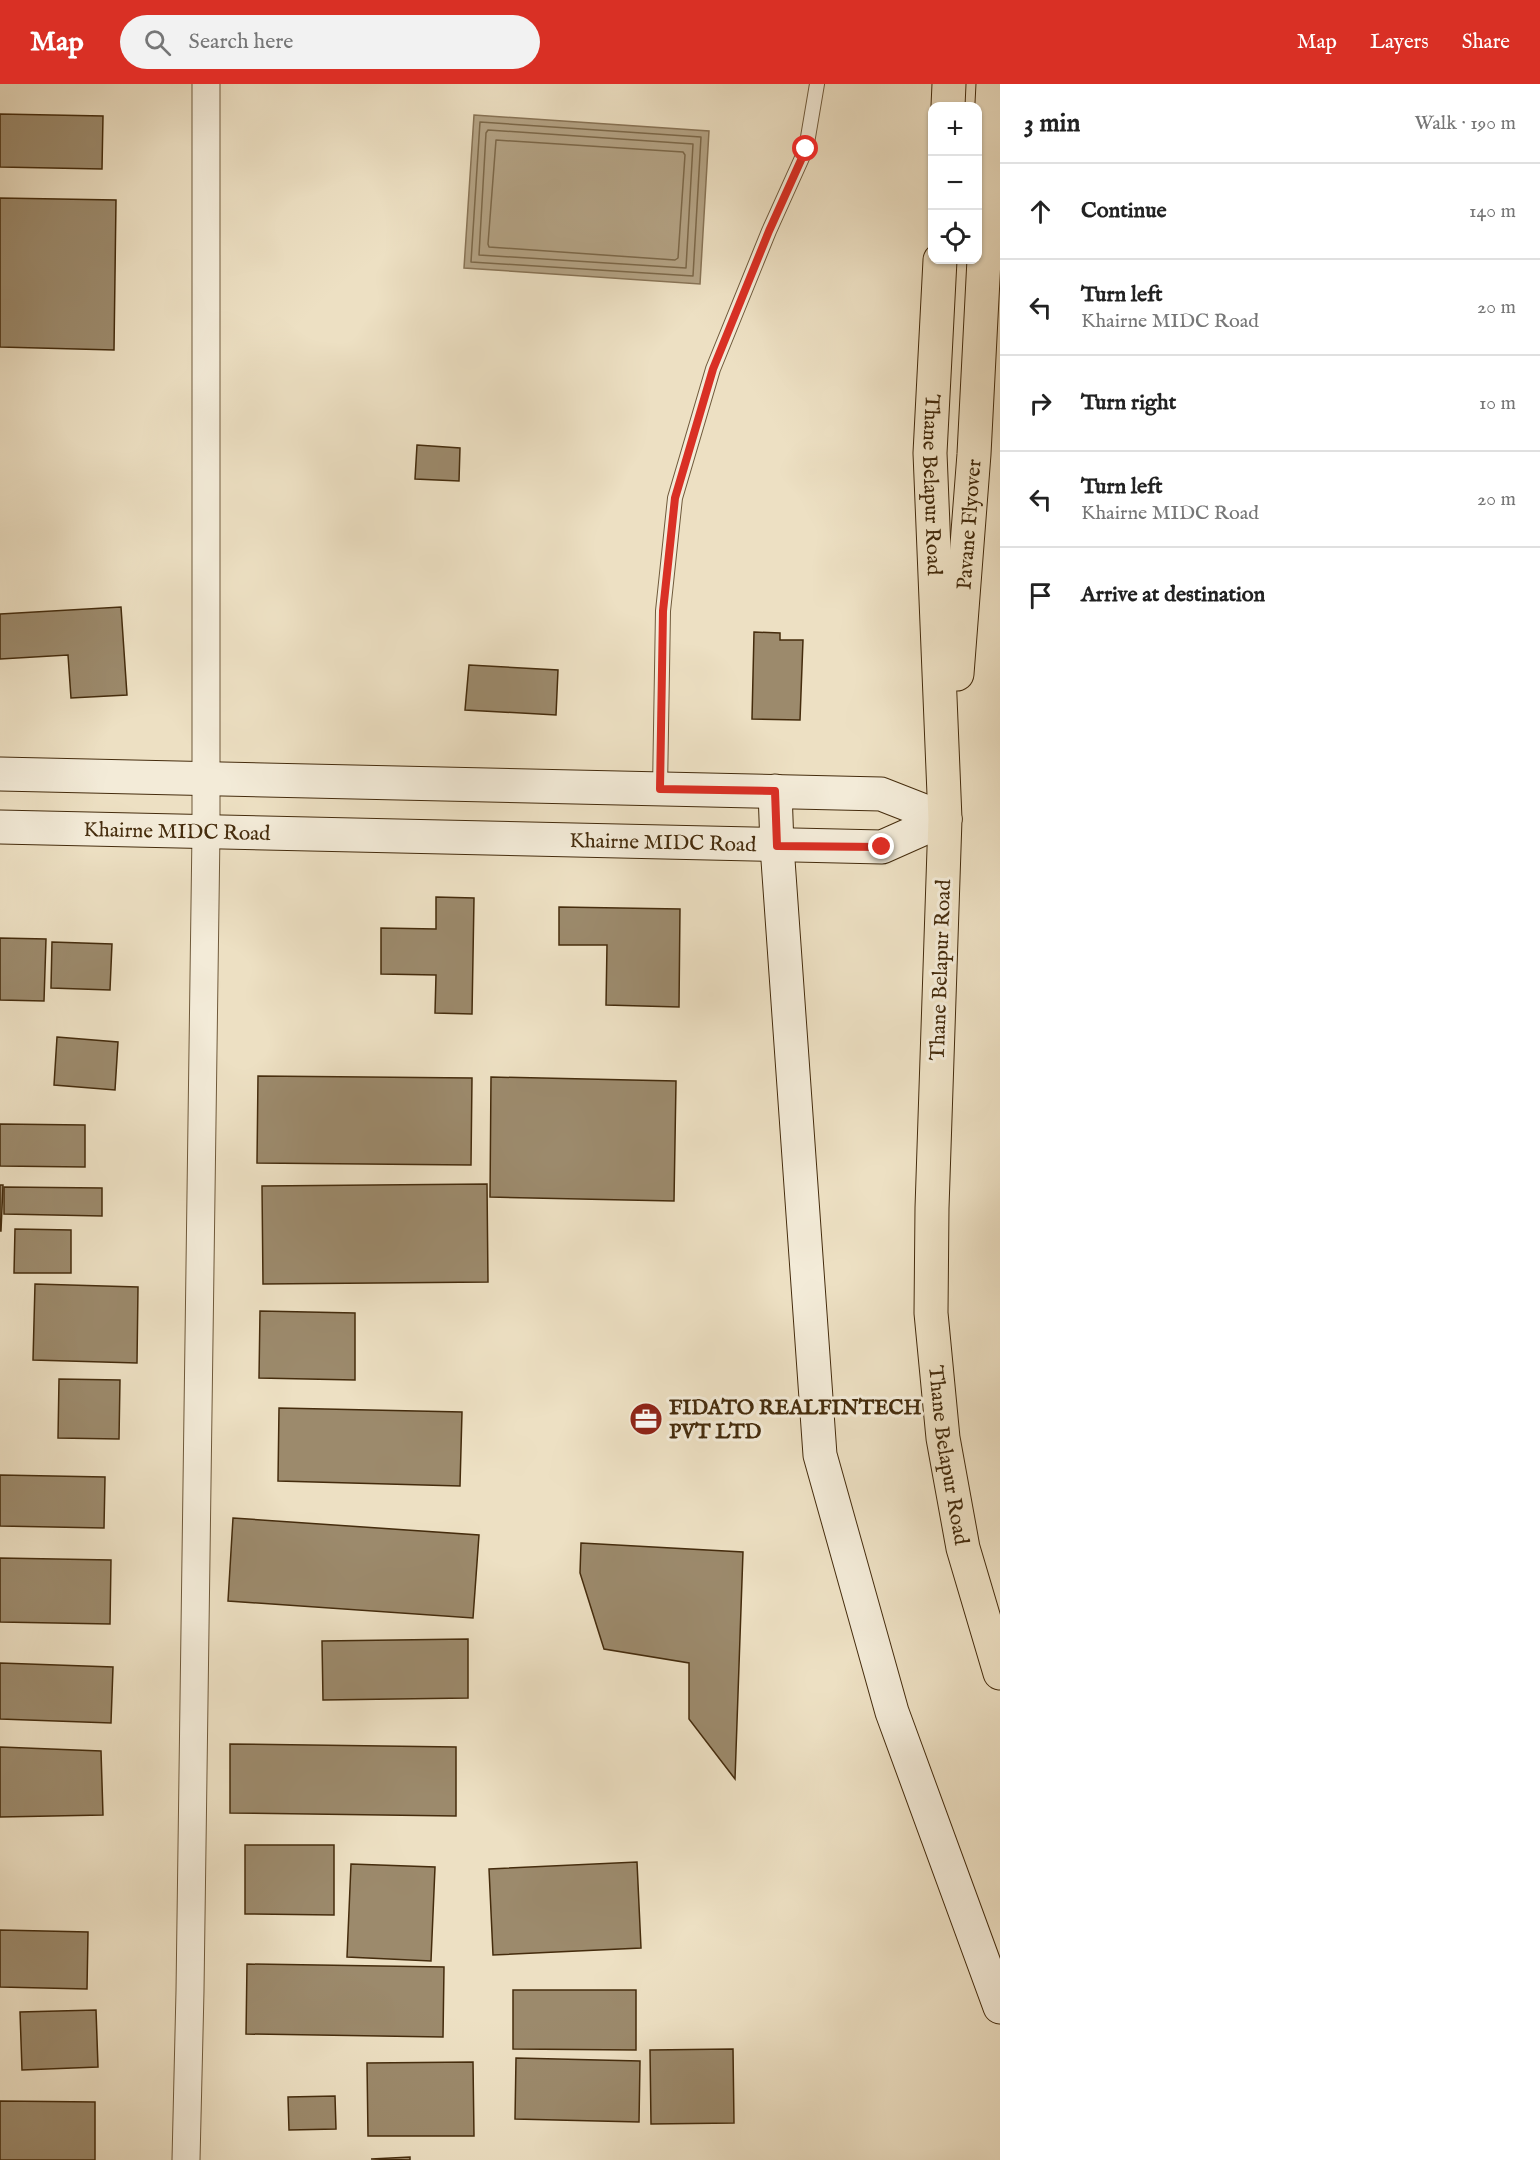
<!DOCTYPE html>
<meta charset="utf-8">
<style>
:root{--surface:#fff;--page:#f2f2f2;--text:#222;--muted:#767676;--line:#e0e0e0;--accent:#d93025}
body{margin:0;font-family:"IM FELL English",serif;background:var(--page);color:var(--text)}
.controls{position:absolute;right:18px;top:18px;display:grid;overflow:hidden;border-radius:12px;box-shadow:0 2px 4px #0004}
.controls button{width:54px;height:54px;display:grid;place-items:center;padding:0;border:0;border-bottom:2px solid var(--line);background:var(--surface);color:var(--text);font:30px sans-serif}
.stop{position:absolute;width:18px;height:18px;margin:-14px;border:4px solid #d93025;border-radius:50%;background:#fff}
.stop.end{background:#d93025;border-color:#fff;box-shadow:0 2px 6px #0008}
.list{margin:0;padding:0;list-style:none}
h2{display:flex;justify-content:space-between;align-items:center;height:78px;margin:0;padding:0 24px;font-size:26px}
h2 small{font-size:20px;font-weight:400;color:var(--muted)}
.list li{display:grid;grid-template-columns:39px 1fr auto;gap:18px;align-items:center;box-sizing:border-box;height:96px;padding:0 24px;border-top:2px solid var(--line)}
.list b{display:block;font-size:22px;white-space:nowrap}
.list p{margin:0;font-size:20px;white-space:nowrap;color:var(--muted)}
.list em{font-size:20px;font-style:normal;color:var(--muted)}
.icon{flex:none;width:33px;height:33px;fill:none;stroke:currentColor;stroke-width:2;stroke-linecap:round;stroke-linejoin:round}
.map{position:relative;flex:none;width:1000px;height:2076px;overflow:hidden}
header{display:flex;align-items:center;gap:36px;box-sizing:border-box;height:84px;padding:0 30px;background:var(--accent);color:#fff}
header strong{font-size:28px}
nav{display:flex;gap:33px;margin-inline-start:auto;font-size:21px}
.search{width:420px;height:54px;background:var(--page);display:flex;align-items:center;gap:15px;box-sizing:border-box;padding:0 21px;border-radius:33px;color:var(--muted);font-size:22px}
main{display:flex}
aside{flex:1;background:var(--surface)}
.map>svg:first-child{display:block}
</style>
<header>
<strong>Map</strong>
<div class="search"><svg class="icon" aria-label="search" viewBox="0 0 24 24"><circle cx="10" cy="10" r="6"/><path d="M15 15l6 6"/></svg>Search here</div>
<nav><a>Map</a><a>Layers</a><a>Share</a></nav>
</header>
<main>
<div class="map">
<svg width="1000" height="2076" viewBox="0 0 1000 2076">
<rect width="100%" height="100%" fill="#ede0c3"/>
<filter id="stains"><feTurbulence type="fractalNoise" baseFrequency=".00333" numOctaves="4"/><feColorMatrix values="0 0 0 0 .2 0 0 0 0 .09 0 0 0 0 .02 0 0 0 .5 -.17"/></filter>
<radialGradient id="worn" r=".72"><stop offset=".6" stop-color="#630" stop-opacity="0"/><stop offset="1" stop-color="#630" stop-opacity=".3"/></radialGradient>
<!-- water -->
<polygon fill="#b4a385" stroke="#887355" stroke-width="1.5" points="474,31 709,47 700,200 464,184"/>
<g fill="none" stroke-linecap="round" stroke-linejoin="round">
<!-- shore -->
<g stroke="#7c6849" stroke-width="1.5">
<polygon points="480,38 701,53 693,192 471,178"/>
<polygon points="488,46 693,60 686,184 479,171 486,49"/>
<polygon points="496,56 683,68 685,71 678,174 675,176 489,163 488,160"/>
</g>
</g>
<!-- building -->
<g fill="#9c8a6c" stroke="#452c0d" stroke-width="1.5">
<polygon points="0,30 103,32 102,85 0,83"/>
<polygon points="0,114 116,116 114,266 0,263"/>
<polygon points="417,361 460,364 459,397 415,395"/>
<polygon points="121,523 127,611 71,614 68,571 0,575 0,530"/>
<polygon points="754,548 780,549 780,556 803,556 800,636 752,635"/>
<polygon points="469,581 558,586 556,631 465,626"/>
<polygon points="436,813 474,814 472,930 435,929 436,891 381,890 381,844 436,845"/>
<polygon points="559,823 680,825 679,923 606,921 607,861 559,861"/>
<polygon points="0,854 46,855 44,917 0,916"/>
<polygon points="52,858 112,860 110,906 51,904"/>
<polygon points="57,953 118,958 115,1006 54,1001"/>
<polygon points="258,992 472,994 471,1081 257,1079"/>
<polygon points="491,993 676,997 674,1117 490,1113"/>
<polygon points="0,1040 85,1041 85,1083 0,1082"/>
<polygon points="487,1100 488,1198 263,1200 262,1102"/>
<polygon points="0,1101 3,1101 1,1147 0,1147"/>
<polygon points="4,1103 102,1104 102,1132 4,1130"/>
<polygon points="15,1145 71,1146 71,1189 14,1189"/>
<polygon points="35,1200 138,1203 137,1279 33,1276"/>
<polygon points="260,1227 355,1229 355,1296 259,1294"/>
<polygon points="59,1295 120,1296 119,1355 58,1354"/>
<polygon points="279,1324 462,1328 460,1402 278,1397"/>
<polygon points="0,1391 105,1393 104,1444 0,1442"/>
<polygon points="233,1434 479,1451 473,1534 228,1517"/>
<polygon points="581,1459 743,1468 735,1695 689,1635 689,1579 604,1565 580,1489"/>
<polygon points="0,1474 111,1476 110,1540 0,1538"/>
<polygon points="468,1555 468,1614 323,1616 322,1557"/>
<polygon points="0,1579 113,1583 111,1639 0,1635"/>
<polygon points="230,1660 456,1663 456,1732 230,1729"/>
<polygon points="0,1663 101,1667 103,1731 0,1733"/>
<polygon points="245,1761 334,1761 334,1831 245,1830"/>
<polygon points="637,1778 641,1864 493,1871 489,1785"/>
<polygon points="351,1780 435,1783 431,1877 347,1873"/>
<polygon points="0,1846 88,1848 87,1905 0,1903"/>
<polygon points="247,1880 444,1883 443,1953 246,1950"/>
<polygon points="513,1906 636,1906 636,1966 513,1965"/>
<polygon points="96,1926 98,1983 22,1986 20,1928"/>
<polygon points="733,1965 734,2039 651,2040 650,1966"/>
<polygon points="516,1974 640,1977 639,2038 515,2035"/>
<polygon points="473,1978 474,2052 368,2052 367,1979"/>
<polygon points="335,2012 336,2045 289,2046 288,2013"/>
<polygon points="0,2017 95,2018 95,2076 0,2076"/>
<polygon points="410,2073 410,2076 371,2075"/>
</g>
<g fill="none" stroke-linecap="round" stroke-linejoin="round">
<defs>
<polyline id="lane" points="660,705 663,527 675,414 713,285 769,147 806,65 817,0"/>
<polyline id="street" points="186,2076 190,1907 206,748 206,0"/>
<g id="secondary">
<polyline points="0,690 881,710 945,735"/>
<polyline points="775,707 777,762 820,1371 892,1628 1000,1923"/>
<path id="s1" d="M 0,743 L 882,763 L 945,735"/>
</g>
<g id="primary">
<polyline points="948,22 949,0"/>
<path id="s2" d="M 940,176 L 930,369 L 945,735 L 932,1124 L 931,1229 L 943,1354 L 963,1464 L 1000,1589"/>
<path id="s3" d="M 957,590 L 974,370 L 993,0"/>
</g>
</defs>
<!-- lane casing -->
<use href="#lane" stroke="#6f593a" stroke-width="16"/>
<!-- street casing -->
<use href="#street" stroke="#6f593a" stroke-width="29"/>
<!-- secondary casing -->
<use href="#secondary" stroke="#452c0d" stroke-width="35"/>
<!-- primary casing -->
<use href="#primary" stroke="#452c0d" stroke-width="35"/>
<!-- lane -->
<use href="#lane" stroke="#f3ebd8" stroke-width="14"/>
<!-- street -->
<use href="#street" stroke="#f3ebd8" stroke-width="27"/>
<!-- secondary -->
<use href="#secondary" stroke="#f3ebd8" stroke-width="33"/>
<!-- primary -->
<use href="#primary" stroke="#ede0c3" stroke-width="33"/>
</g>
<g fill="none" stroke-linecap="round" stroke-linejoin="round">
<!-- route -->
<polyline stroke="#d93025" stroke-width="8" points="806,65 769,147 713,285 675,414 663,527 660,705 775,707 777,762 882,763"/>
</g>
<!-- icons -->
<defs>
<symbol id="office-disc" viewBox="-11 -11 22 22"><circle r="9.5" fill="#8f2418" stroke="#f3ebd8"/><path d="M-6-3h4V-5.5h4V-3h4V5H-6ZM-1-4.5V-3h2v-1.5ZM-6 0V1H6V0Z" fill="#fff"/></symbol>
</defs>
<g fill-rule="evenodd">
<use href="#office-disc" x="627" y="1316" width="38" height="38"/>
</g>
<g text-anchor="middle" stroke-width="6" stroke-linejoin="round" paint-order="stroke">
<!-- street labels -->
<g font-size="21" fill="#452c0d" stroke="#f3ebd8">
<text dy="7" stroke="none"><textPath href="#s2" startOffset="225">Thane Belapur Road</textPath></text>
<text dy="7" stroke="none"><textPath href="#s3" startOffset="150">Pavane Flyover</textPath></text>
<text dy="7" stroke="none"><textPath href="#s1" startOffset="177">Khairne MIDC Road</textPath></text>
<text dy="7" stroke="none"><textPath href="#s1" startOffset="663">Khairne MIDC Road</textPath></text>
<text transform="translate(940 886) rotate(-88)" y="7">Thane Belapur Road</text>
<text dy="7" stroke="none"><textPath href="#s2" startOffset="1197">Thane Belapur Road</textPath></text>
</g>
<!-- poi labels -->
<g font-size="21" font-weight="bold" fill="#452c0d" stroke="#f3ebd8" text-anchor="start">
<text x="669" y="1330">FIDATO REALFINTECH<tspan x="669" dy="24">PVT LTD</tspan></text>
</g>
</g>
<rect width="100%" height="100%" filter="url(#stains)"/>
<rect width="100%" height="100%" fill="url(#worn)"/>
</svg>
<div class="controls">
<button>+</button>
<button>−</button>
<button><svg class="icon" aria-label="locate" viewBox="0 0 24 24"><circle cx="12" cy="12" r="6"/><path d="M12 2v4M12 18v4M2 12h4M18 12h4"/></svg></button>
</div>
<div class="stop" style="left:806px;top:65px"></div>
<div class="stop end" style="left:882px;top:763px"></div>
</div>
<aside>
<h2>3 min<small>Walk · 190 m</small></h2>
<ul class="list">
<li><svg class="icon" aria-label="ahead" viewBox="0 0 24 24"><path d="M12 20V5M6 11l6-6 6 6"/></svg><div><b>Continue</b></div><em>140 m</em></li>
<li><svg class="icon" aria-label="left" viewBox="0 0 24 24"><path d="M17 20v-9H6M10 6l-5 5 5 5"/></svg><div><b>Turn left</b><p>Khairne MIDC Road</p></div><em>20 m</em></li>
<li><svg class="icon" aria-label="right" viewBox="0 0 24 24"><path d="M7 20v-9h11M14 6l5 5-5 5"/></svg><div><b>Turn right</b></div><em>10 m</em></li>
<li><svg class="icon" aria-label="left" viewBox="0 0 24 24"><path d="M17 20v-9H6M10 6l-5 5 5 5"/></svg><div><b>Turn left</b><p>Khairne MIDC Road</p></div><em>20 m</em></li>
<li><svg class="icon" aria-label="arrive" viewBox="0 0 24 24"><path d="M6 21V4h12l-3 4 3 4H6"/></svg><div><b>Arrive at destination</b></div></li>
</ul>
</aside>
</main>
